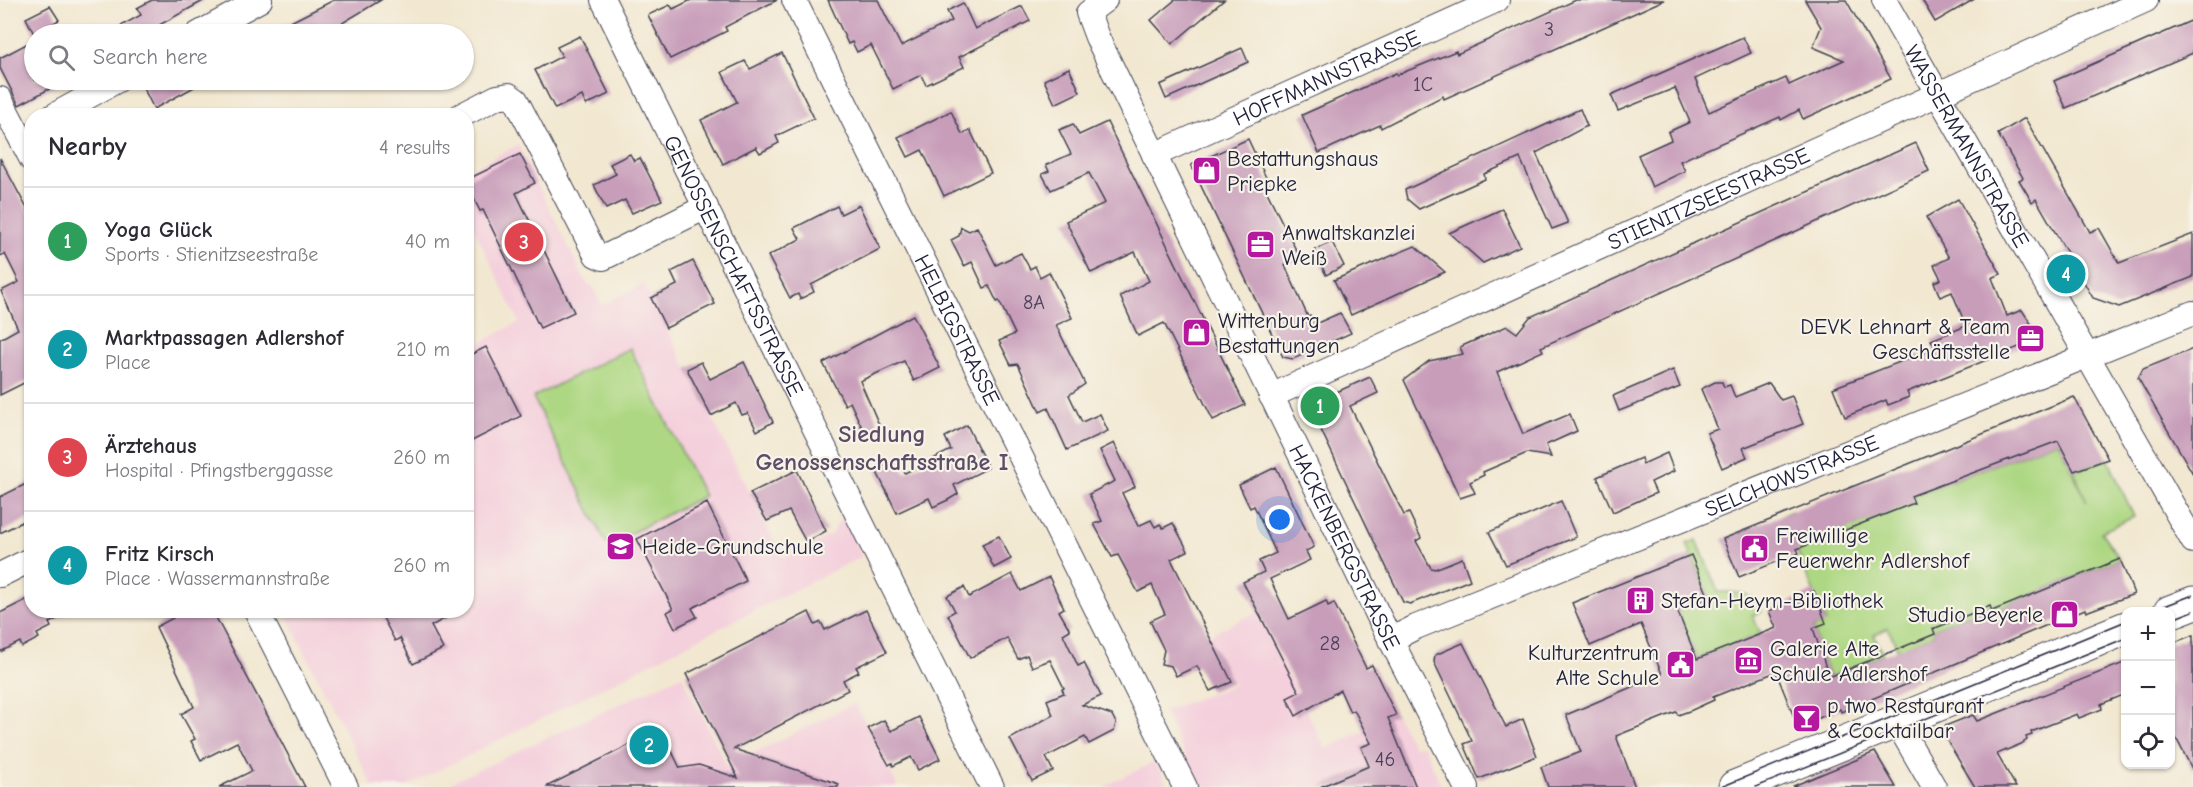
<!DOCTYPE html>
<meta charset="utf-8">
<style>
:root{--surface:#fff;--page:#f2f2f3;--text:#2b2b33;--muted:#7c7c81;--line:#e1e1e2;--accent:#b5179e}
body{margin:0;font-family:"Comic Neue",sans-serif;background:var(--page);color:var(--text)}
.controls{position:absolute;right:18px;bottom:18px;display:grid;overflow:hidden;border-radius:12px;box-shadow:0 2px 4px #0004}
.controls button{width:54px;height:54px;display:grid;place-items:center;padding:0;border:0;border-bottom:2px solid var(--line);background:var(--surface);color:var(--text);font:30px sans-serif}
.you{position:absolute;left:1280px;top:520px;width:21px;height:21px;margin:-15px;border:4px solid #fff;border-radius:50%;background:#1a73e8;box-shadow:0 0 0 9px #1a73e833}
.badge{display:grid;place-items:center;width:39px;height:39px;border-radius:50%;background:var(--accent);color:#fff;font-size:20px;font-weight:700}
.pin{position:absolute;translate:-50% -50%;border:3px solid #fff;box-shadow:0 2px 6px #0006}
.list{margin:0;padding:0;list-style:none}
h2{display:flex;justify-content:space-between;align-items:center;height:78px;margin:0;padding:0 24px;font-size:26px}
h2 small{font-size:20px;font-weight:400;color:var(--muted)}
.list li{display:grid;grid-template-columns:39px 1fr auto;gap:18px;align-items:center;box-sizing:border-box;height:108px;padding:0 24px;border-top:2px solid var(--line)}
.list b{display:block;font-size:22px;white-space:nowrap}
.list p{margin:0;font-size:20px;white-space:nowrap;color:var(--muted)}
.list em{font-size:20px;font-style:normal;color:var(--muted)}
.icon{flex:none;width:33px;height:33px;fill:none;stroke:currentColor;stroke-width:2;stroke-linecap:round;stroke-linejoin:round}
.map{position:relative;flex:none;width:2193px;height:787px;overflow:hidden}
.search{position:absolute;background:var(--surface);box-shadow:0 2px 4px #0004;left:24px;top:24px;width:450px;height:66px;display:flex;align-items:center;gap:15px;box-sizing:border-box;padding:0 21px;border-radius:33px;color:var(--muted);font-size:22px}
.panel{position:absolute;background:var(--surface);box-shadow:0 2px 4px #0004;left:24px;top:108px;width:450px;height:510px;border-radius:24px}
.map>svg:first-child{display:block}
</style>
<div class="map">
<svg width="2193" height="787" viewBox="0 0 2193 787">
<rect width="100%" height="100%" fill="#f7f3e8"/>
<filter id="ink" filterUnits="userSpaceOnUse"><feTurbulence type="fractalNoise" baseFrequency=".0167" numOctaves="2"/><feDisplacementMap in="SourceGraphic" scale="12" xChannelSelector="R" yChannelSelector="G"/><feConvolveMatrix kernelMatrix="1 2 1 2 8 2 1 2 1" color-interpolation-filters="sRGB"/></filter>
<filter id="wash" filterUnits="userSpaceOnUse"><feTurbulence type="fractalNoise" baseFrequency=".008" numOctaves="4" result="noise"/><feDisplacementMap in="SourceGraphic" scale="24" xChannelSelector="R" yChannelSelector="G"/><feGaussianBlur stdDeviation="1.35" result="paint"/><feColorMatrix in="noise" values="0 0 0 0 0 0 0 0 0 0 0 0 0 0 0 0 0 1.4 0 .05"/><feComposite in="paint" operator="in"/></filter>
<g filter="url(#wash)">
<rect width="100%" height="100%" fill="#f2e8d1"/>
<!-- built -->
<g fill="#f4cfdc">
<polygon points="518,145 588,286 591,284 602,305 644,284 783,558 831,535 842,516 862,556 406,787 373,787 284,611 466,610 467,350 519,322 467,214 467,171"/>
<polygon points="1257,612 1326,749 1396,715 1413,746 1423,745 1442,787 1199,787 1164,711 1234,685 1209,635"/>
<polygon points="682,675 727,766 855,703 898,787 454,787 452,782"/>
<polygon points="1156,761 1168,787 1103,787"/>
</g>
<!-- green -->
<g fill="#add782" stroke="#687c5e" stroke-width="1.5">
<polygon points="630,348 704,496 607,545 533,397"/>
<polygon points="2058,441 2087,502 2074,471 2108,459 2134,517 2101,532 2120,559 1992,611 1989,606 1933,629 1935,634 1898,650 1888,628 1874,635 1883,655 1829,677 1813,628 1826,622 1782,515 1792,511 1807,545 1914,502 1911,496"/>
<path d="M 1697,540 L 1718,592 C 1738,592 1754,591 1761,612 L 1752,615 L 1761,634 L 1697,659 L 1677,610 L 1709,597 L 1687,544 Z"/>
</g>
<g id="blocks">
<!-- building -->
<g fill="#c89dba">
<polygon points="152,0 205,0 143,34 106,34 141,15 137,8"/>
<polygon points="334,0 381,0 324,34 267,34"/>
<polygon points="691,0 777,0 725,27 727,31 670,59 648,15 670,5 673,9"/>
<polygon points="828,0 878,0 901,46 952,21 947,11 963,3 975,29 1022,6 1030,21 959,57 964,67 926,85 921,75 893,89 871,45 857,52 852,42 848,44"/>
<polygon points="1175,0 1224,0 1172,44 1151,20"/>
<polygon points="1576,0 1664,0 1444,99 1443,96 1381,128 1380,125 1319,153 1302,115 1396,73 1397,75 1456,51 1457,54"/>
<polygon points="1805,0 1846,0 1891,79 1803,119 1799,110 1781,120 1780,117 1680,161 1685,171 1652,187 1638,155 1671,140 1668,132 1690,122 1675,88 1618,111 1611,95 1743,37 1751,53 1695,79 1709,112 1786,78 1789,85 1844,60 1813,47 1821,27"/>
<polygon points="1922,0 1973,0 1935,22"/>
<polygon points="50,6 59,20 34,34 26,18"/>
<polygon points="2193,20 2193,53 2066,108 2054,81"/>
<polygon points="580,36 609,94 586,105 582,96 555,109 535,70 562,56 557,47"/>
<polygon points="34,40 34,80 66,80 19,105 0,68 0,58"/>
<polygon points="1242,48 1248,62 1166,99 1160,85"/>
<polygon points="782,53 814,118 776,136 779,143 760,153 756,147 723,164 701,120 737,102 722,72 745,61 750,69"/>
<polygon points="1069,68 1080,92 1055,104 1044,80"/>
<polygon points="157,80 207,80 154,109 143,87"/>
<polygon points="1580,109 1587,126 1536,153 1568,223 1552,229 1520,158 1484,174 1485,179 1419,209 1407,199 1405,190"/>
<polygon points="951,111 962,134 970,130 991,173 944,196 922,150 908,157 898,137"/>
<polygon points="2025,118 2090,232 2099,228 2119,263 2193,234 2193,277 2119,307 2093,298 2036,199 2032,202 2019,180 2023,178 1998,134"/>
<polygon points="1107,122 1245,405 1213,420 1164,323 1138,336 1120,296 1149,281 1135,252 1091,273 1066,221 1105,203 1089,173 1051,190 1042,174 1049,171 1046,165 1071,154 1059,130 1073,124 1079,135"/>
<polygon points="1248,139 1269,184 1264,186 1300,258 1285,265 1308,317 1311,316 1315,324 1340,313 1351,333 1293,359 1283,357 1191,165"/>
<polygon points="1916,143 1929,171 1541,347 1543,351 1497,372 1523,434 1570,414 1577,431 1546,445 1551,457 1527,453 1483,472 1484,475 1470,482 1475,493 1460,498 1404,380 1429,361 1463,354 1460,347 1507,326 1517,333 1530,317"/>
<polygon points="520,154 535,183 516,193 574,312 540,328 483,210 480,211 466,183 466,180"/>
<polygon points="630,154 634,161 640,158 662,200 632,213 625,200 606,209 594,185 616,174 610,164"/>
<polygon points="0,158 32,218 32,379 0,395 0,339 18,329 1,291 19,282 5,254 0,256"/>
<polygon points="1958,199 2001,274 1992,278 2007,316 2022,310 2037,333 2034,341 1907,392 1909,397 1888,405 1886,400 1845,417 1833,388 1936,348 1931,340 1966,326 1952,292 1940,297 1934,282 1941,279 1934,265 1949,258 1926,217"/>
<polygon points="859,205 880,249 811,285 814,292 800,299 798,294 790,298 768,256 800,239 794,228 837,206 841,214"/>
<polygon points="1502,209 1520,246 1483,263 1449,233"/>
<polygon points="961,227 969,231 977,227 996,265 1021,253 1030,269 1035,266 1040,277 1049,272 1072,318 1056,325 1085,384 1069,395 1082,422 1100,414 1108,431 1067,450 1048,408 1040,412 1018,364 1011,365 999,341 1015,334 999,301 997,302 989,286 984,288 972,262 964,266 951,240 959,236"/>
<polygon points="1332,242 1344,266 1326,275 1314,250"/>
<polygon points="1415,246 1445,272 1351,315 1334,280"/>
<polygon points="693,261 715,304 666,328 651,298 677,285 671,272"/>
<polygon points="913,315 940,368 914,381 904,361 860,381 880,427 865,434 850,402 845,405 823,363"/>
<polygon points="486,347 521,416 466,444 466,357"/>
<polygon points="2193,349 2193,474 2138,378 2143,369"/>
<polygon points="701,362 710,379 744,362 773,422 757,431 748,413 742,415 736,403 711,416 687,369"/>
<polygon points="1673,370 1680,387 1619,411 1613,396"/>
<polygon points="1370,377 1378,393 1350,406 1404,515 1409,513 1421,538 1416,541 1431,568 1435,569 1462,558 1470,580 1410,604 1403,602 1311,409 1312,403"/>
<polygon points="1715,382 1722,382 1724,387 1730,385 1735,397 1769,383 1781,400 1792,396 1803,424 1743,448 1747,457 1722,468 1707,433 1718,429 1701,389"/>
<polygon points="2074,397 2108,459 2074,471 2058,441 1911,496 1914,503 1797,549 1799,553 1739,577 1723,539"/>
<polygon points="967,425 988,468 954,485 958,494 948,500 933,507 929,498 897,513 876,470 898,459 905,473 951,450 945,437"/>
<polygon points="1114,443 1135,487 1122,493 1138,526 1151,520 1155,527 1160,524 1163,528 1173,523 1188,551 1171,559 1232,682 1210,691 1197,666 1176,676 1171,666 1161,664 1164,650 1150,621 1165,614 1152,585 1138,592 1118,555 1112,557 1094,524 1102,521 1089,494 1115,481 1100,450"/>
<polygon points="1667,453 1674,471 1651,482 1656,493 1613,512 1597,477 1641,458 1643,464"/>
<polygon points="1276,467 1314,547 1306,551 1310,560 1270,579 1289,619 1326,601 1328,606 1334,603 1366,668 1372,665 1396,715 1388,718 1416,787 1320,787 1369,766 1361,747 1371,743 1354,710 1350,712 1340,690 1296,716 1287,698 1299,692 1243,582 1264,572 1259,561 1276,553 1254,506 1250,508 1239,485"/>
<polygon points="797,470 826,531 806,542 789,511 767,521 750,493"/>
<polygon points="32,481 32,517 0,533 0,497"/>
<polygon points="1561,501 1576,537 1506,565 1489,532"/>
<polygon points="707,503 746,581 692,608 697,617 675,628 667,612 673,609 637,539"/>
<polygon points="999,536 1011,559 994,568 982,544"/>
<polygon points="1691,555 1709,598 1677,610 1697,659 1776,628 1769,611 1814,591 1826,623 1813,628 1829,677 1935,634 1933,629 1990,606 1992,611 2120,559 2134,594 2086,612 2085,609 1841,712 1840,709 1798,727 1776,672 1713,697 1714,700 1692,710 1678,715 1676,712 1616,736 1635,787 1548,787 1541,767 1581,752 1566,715 1662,674 1641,624 1590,646 1572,603"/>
<polygon points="1012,574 1021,591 1049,577 1064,608 1059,611 1070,630 1063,634 1078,666 1084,663 1101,696 1082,705 1112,715 1116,723 1114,731 1089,744 1085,737 1046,757 1053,771 1032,781 1010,739 1053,715 1047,700 1064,693 1062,689 1064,688 1050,660 1032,667 1027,655 1018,659 1007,638 970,658 948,615 955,611 947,596 964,587 969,597"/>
<polygon points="32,597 32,610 74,610 49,623 51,627 37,634 39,638 22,647 20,642 0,652 0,613"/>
<polygon points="169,610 212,610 305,787 219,787 252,771 237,742 201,760 191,741 195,739 181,714 194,707 156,627 173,618"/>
<polygon points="396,610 460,610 431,626 443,649 413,664 400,638 395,641 383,618"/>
<polygon points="866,610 887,652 856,667 859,672 843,680 848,690 734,749 839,784 838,787 546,787 661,729 680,768 699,765 738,778 686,674 809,612 815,625 821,622 825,630"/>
<polygon points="2193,635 2193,771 2170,726 2170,644"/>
<polygon points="1463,643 1506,727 1523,719 1537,756 1479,779 1464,744 1472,741 1434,662 1435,655"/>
<polygon points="2126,662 2126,694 2101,704 2102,709 2079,718 2077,714 2031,732 2032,735 2026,737 2027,740 2021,744 1997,754 2016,787 1975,787 1943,734 1945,726 1973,715 1977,721"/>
<polygon points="919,717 940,759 918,770 911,757 893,766 892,763 889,765 868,728 884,720 891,731"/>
<polygon points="1875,752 1896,787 1793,787 1793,786"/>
</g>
</g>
</g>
<g filter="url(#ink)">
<use href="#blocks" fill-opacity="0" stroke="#414052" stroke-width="1.5"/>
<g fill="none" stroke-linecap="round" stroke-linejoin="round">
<defs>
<g id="street">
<path id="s1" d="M 603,0 L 992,787"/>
<path id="s2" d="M 794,0 L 1185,787"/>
<path id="s3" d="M 1105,0 L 1088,13 L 1097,37 L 1380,619 L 1466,787"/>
<path id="s4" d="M 1884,0 L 2193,541"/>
<polyline points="198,34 260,0"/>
<polyline points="0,99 32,160"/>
<polyline points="53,116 118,80"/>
<polyline points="460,116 497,97 509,95 516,100 596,255 603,258 706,207"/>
<path id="s5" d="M 1154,155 L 1497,0"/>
<path id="s6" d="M 1271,396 L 2146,0"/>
<polyline points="0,575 32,559"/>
<polyline points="256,610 346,787"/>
<path id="s7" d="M 1390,640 L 1416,627 L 2193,313"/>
<polyline points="1896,721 1934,787"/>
</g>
<g id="secondary">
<polyline points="2170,612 2193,603"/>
<polyline points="1735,787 2126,628"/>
</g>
</defs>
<!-- street casing -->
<use href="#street" stroke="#414052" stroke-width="26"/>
<!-- secondary casing -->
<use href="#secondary" stroke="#414052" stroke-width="35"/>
<!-- street -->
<use href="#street" stroke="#fff" stroke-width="24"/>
<!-- secondary -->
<use href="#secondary" stroke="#fff" stroke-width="33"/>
<!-- tram -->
<g stroke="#22223b" stroke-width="1.5">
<polyline points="2149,612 2193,595"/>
<polyline points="2170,620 2193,611"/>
<polyline points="1721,787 2126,621"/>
<polyline points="1756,787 2126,638"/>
</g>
</g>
</g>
<!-- icons -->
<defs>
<symbol id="shop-square" viewBox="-11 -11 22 22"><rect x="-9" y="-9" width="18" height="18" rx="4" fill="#b5179e" stroke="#f7f3e8"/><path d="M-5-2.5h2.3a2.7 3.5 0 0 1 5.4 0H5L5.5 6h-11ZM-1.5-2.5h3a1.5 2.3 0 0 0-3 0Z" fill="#fff"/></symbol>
<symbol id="office-square" viewBox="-11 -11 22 22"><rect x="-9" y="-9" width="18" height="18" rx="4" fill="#b5179e" stroke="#f7f3e8"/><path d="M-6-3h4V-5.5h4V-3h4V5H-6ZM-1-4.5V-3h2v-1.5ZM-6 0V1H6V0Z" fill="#fff"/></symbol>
<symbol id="school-square" viewBox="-11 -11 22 22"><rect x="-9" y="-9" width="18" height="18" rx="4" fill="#b5179e" stroke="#f7f3e8"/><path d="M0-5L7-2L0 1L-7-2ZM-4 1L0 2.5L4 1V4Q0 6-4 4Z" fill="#fff"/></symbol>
<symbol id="civic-square" viewBox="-11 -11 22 22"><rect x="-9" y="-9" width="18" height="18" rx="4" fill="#b5179e" stroke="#f7f3e8"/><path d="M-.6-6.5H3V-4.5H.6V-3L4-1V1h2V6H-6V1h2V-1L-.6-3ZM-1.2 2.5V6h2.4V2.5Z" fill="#fff"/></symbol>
<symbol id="building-square" viewBox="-11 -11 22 22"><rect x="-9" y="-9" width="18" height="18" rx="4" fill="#b5179e" stroke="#f7f3e8"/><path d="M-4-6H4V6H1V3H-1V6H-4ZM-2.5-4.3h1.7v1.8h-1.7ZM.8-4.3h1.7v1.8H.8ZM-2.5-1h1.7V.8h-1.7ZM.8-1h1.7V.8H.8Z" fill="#fff"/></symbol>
<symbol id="museum-square" viewBox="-11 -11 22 22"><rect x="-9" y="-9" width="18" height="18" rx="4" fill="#b5179e" stroke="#f7f3e8"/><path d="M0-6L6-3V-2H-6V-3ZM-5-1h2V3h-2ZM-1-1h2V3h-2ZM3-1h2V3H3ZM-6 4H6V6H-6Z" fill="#fff"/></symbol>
<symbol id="bar-square" viewBox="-11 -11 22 22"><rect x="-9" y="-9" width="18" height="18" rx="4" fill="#b5179e" stroke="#f7f3e8"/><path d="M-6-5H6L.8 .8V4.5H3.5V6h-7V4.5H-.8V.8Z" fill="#fff"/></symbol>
</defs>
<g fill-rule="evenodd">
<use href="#shop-square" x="1190" y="154" width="33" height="33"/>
<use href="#office-square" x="1244" y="228" width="33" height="33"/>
<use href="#shop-square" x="1180" y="316" width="33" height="33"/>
<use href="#office-square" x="2014" y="322" width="33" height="33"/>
<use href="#school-square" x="604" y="530" width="33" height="33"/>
<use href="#civic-square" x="1738" y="532" width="33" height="33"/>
<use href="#building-square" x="1624" y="584" width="33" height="33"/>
<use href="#shop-square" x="2048" y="598" width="33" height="33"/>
<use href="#museum-square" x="1732" y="644" width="33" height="33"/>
<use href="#civic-square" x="1664" y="648" width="33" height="33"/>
<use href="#bar-square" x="1790" y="702" width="33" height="33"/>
</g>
<g text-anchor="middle" stroke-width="4.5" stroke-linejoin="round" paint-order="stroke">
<!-- number labels -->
<g font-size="20" fill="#4c415b">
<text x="1549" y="36">3</text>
<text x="1423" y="91">1C</text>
<text x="1034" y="309">8A</text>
<text x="1330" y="650">28</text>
<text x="1385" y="766">46</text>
</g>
<!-- street labels -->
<g font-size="22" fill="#22223b" stroke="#f7f3e8">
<text dy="8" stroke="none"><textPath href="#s5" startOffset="189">HOFFMANNSTRASSE</textPath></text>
<text dy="8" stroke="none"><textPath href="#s4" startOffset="168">WASSERMANNSTRASSE</textPath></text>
<text dy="8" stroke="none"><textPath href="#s6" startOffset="480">STIENITZSEESTRASSE</textPath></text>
<text dy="8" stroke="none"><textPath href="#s1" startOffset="296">GENOSSENSCHAFTSSTRASSE</textPath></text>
<text dy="8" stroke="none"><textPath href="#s2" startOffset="368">HELBIGSTRASSE</textPath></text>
<text dy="8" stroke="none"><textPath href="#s7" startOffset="434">SELCHOWSTRASSE</textPath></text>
<text dy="8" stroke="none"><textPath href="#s3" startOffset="614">HACKENBERGSTRASSE</textPath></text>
</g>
<!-- poi labels -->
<g font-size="22" fill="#22223b" stroke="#f7f3e8" text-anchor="start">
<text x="1227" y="166">Bestattungshaus<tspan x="1227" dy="25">Priepke</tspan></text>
<text x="1282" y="240">Anwaltskanzlei<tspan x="1282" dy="25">Weiß</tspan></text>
<text x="1218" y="328">Wittenburg<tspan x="1218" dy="25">Bestattungen</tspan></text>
<text x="2010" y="334" text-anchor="end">DEVK Lehnart &amp; Team<tspan x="2010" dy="25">Geschäftsstelle</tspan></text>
<text x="1776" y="543">Freiwillige<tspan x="1776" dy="25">Feuerwehr Adlershof</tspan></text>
<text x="642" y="554">Heide-Grundschule</text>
<text x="1661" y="608">Stefan-Heym-Bibliothek</text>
<text x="2043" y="622" text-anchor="end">Studio Beyerle</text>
<text x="1770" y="656">Galerie Alte<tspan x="1770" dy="25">Schule Adlershof</tspan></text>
<text x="1659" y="660" text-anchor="end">Kulturzentrum<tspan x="1659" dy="25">Alte Schule</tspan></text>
<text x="1827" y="713">p two Restaurant<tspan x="1827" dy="25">&amp; Cocktailbar</tspan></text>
</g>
<!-- neighbourhood labels -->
<g font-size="24" font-weight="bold" fill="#5c4d67" stroke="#f7f3e8">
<text x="882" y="442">Siedlung<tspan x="882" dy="28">Genossenschaftsstraße I</tspan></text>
</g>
</g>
</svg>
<div class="controls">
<button>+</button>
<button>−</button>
<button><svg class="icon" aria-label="locate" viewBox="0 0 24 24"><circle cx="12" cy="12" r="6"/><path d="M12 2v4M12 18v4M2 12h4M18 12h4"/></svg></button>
</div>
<div class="you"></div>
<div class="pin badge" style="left:1320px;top:406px;background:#2e9e5b">1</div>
<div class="pin badge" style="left:649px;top:745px;background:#0f9aa8">2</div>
<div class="pin badge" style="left:524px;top:242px;background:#e0444e">3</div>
<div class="pin badge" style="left:2066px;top:274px;background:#0f9aa8">4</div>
<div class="search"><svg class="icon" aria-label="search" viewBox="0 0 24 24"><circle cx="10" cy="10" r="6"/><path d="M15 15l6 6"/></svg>Search here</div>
<section class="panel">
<h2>Nearby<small>4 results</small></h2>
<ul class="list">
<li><span class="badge" style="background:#2e9e5b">1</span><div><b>Yoga Glück</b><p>Sports · Stienitzseestraße</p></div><em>40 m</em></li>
<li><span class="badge" style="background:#0f9aa8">2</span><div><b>Marktpassagen Adlershof</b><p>Place</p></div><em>210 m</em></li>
<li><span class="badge" style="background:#e0444e">3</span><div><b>Ärztehaus</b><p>Hospital · Pfingstberggasse</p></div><em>260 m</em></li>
<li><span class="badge" style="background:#0f9aa8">4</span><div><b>Fritz Kirsch</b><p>Place · Wassermannstraße</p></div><em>260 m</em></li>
</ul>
</section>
</div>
